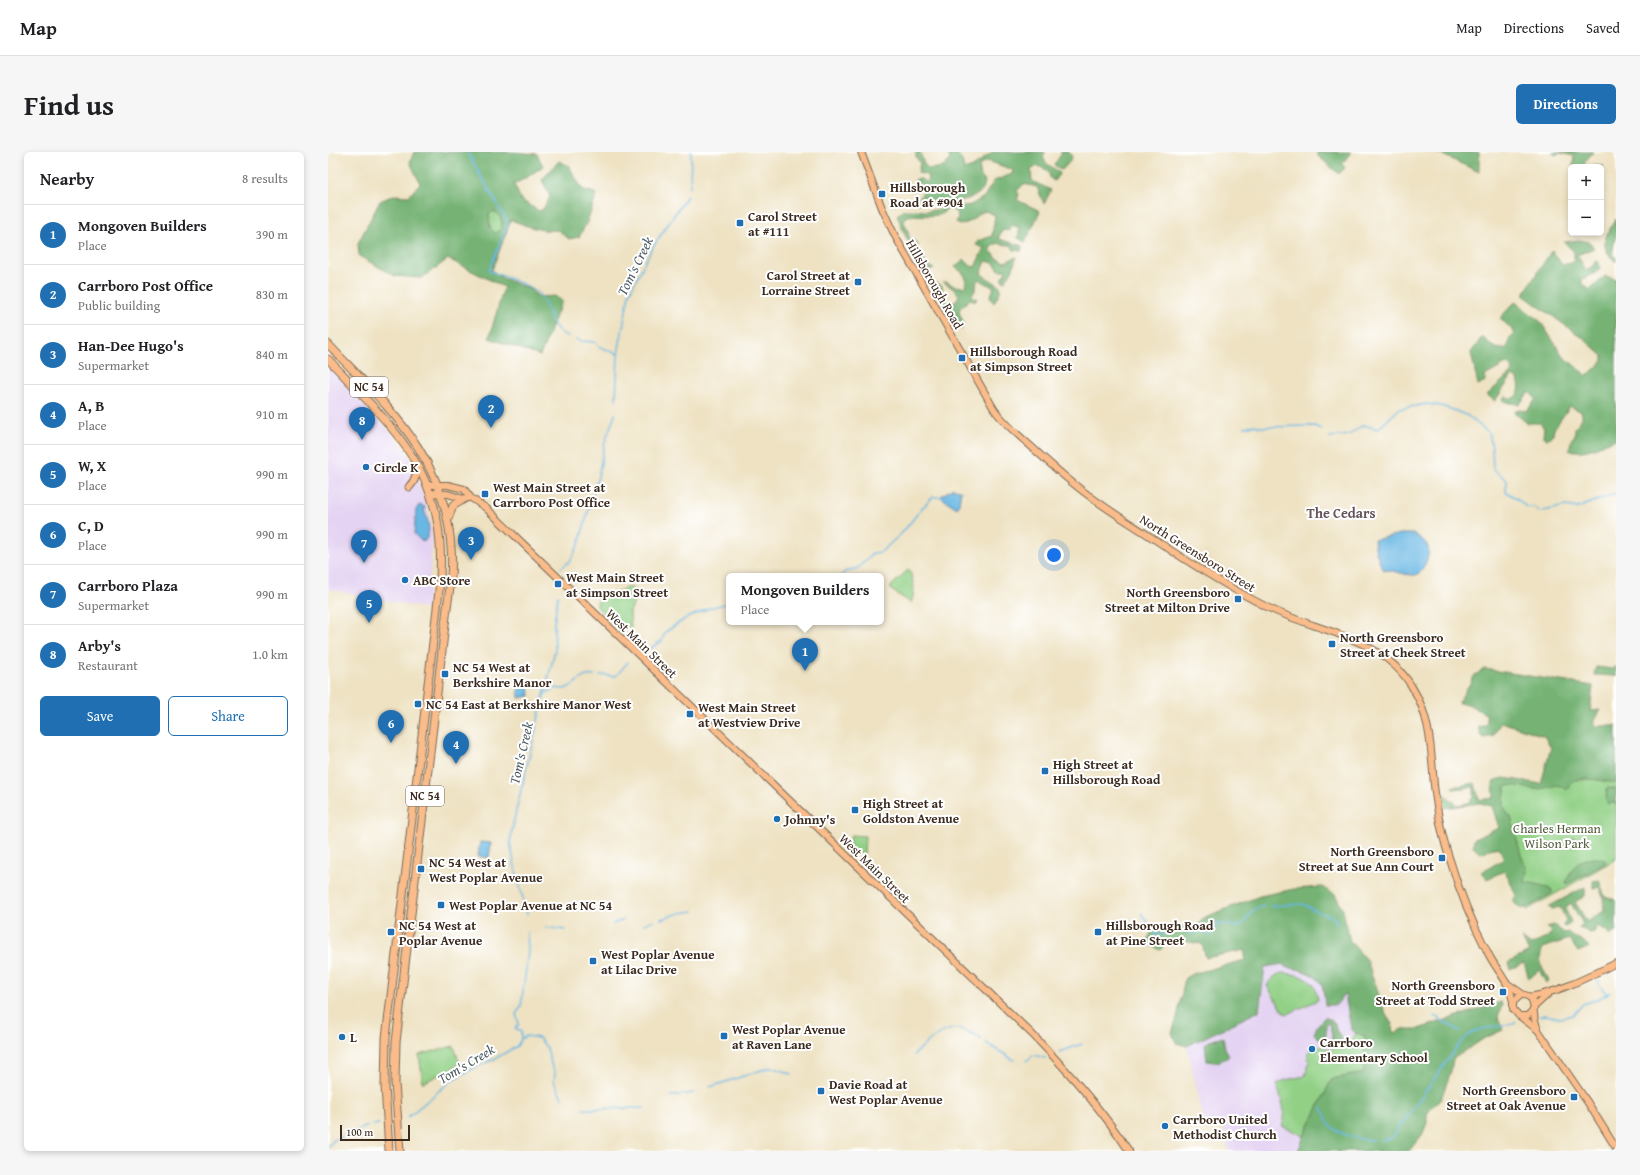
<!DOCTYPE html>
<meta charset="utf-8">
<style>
:root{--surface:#fff;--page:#f6f6f6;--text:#202124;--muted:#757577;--line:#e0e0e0;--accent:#1f6fb2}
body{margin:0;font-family:"Gentium Book Plus",serif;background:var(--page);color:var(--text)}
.controls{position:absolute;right:12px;top:12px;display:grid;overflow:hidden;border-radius:6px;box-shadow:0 2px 6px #0003}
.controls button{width:36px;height:36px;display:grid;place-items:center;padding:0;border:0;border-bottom:1px solid var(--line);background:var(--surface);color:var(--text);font:20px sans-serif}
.scale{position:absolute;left:12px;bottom:10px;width:70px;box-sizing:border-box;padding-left:4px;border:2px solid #3b2a1e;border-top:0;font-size:11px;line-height:14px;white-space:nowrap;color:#3b2a1e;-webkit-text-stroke:3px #fff;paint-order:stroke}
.you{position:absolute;left:726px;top:403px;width:14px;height:14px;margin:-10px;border:3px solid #fff;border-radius:50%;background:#1a73e8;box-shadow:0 0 0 6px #1a73e833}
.badge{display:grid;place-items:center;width:26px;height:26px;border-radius:50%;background:var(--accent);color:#fff;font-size:13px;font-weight:700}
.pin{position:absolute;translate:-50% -33px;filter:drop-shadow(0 1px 2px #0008)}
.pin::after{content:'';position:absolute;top:21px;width:14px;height:12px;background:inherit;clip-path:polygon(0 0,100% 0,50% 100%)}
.popup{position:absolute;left:398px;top:421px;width:158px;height:52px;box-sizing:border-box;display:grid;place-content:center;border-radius:6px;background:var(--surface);filter:drop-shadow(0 1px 3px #0005);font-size:13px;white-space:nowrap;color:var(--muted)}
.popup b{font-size:15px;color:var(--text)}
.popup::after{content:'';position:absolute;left:50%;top:100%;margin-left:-8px;border:8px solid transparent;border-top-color:var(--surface)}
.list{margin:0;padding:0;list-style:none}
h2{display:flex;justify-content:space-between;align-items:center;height:52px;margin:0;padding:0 16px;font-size:17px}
h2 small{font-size:13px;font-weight:400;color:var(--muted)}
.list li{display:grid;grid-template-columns:26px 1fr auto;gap:12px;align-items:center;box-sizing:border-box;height:60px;padding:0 16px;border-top:1px solid var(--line)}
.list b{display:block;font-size:15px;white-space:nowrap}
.list p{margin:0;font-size:13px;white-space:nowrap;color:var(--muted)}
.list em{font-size:13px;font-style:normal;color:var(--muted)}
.actions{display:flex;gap:8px;padding:12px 16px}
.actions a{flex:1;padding:9px 0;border:1px solid var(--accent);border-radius:6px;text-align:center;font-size:14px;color:var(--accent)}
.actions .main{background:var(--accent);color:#fff}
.map{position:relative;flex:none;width:1288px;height:999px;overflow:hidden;border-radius:6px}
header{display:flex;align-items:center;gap:24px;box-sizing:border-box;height:56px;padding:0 20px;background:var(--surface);border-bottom:1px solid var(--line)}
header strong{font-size:19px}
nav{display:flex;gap:22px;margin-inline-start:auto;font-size:14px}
.intro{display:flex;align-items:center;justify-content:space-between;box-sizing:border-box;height:96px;padding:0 24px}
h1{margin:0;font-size:28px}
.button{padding:10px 18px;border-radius:6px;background:var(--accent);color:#fff;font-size:14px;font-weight:700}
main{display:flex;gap:24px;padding:0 24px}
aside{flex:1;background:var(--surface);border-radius:6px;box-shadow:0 2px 6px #0003}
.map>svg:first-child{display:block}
</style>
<header>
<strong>Map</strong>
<nav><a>Map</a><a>Directions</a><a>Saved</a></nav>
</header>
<div class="intro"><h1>Find us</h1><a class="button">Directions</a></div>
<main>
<aside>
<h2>Nearby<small>8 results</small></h2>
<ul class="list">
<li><span class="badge">1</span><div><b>Mongoven Builders</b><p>Place</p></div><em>390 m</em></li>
<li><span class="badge">2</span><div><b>Carrboro Post Office</b><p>Public building</p></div><em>830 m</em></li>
<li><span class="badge">3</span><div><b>Han-Dee Hugo's</b><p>Supermarket</p></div><em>840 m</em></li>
<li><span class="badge">4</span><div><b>A, B</b><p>Place</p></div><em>910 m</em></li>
<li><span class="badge">5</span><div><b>W, X</b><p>Place</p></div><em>990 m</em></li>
<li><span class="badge">6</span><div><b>C, D</b><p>Place</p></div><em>990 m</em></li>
<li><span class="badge">7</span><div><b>Carrboro Plaza</b><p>Supermarket</p></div><em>990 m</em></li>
<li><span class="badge">8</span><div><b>Arby's</b><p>Restaurant</p></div><em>1.0 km</em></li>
</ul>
<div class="actions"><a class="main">Save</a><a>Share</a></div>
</aside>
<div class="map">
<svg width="1288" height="999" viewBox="0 0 1288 999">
<rect width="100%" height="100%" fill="#fff"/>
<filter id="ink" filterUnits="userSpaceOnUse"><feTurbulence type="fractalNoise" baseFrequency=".025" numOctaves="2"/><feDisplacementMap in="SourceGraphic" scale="8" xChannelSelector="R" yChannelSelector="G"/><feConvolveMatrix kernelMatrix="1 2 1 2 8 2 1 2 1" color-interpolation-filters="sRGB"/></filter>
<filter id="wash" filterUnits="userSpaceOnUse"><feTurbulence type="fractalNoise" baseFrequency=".012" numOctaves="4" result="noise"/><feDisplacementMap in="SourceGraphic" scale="16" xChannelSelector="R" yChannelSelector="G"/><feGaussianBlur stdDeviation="0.9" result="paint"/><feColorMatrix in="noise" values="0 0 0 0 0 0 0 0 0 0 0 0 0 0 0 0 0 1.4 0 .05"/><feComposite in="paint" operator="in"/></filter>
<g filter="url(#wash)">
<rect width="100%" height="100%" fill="#eee2c2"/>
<!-- built -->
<g fill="#e4d3f2">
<polygon points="0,213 66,284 80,303 84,313 99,354 105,382 99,457 0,437"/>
<polygon points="1015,801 1057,891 1038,999 901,999 894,972 878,977 858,890 925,815"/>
</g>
<!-- green -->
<g fill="#92d086" stroke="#667d52">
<path d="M 165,59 C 173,64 175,68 173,77 L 167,81 L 162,76 L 161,62 Z"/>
<path d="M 581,417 C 586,431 588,437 583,451 L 563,438 L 563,434 Z"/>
<polygon points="302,435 310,441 302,460 303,476 293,479 269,455 269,451 273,445"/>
<polygon points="1273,584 1288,585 1288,707 1199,758 1180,698 1171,629 1214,636 1247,628 1256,628"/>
<polygon points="523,683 537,684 536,702 526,702 520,695"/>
<path d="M 954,821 C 963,821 979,824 985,832 C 988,836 989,843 990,848 L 960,862 L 956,861 L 939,834 C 942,827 947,823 954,821 Z"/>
<path d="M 1028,881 L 1037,883 L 1036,921 L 1004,927 L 976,984 L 954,974 C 960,962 952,945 949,932 L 957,928 L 977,924 L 982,908 L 979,907 L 984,891 L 1004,898 L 1005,895 L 1017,898 Z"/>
<polygon points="126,894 132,912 95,931 91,903"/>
</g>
<!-- forest -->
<g fill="#75b273" stroke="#586e48" fill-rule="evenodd">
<path d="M 86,0 L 186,0 L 209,2 L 215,14 L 198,26 L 186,32 L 193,48 L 211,59 L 215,57 L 222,45 L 214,28 L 231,9 L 241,14 L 254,37 L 269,42 L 259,70 L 251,85 L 241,87 L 230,78 C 213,80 199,74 183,68 L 164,118 L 174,126 L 202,137 L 211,145 L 227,144 L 234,149 L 212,204 L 161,186 L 176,135 L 120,107 L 94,126 L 67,124 L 31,104 L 30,91 L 52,49 L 66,43 L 81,44 L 92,31 L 82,10 ZM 166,59 C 173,64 175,68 173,77 L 167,81 L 162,76 L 161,62 Z"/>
<path d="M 588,0 L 592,0 L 596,12 L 601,17 L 616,15 L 622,7 L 620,0 C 632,0 635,8 636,18 L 645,15 L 664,0 L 717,0 L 715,5 L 718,11 L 732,21 L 726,29 L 722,26 C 721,18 716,16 709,14 L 703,18 L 704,29 L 723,38 L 716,52 L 709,35 L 696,32 L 689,39 L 691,43 L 689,48 L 710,58 L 712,60 L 697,90 L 690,86 L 692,76 L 684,73 L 681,79 L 675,78 L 670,86 C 677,90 687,91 694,94 L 693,99 L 686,98 L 683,93 C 675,94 671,88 663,95 L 663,100 L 667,103 L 668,106 L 677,110 L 688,105 C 687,113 683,124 676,129 L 674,128 L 674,124 L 678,121 L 677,118 L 671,118 L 666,111 L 658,109 L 653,122 L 672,134 L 672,140 L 666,151 L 662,145 L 666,136 L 651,127 L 649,128 L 648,136 L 644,144 L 649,147 L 648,149 L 642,147 L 632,156 L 631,160 L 636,172 L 634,177 L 631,177 L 628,175 L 604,133 L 605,130 L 614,134 L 616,146 L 622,152 L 628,149 L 631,143 L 626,137 L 615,130 L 619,130 L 626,134 L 637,135 L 638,126 L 635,121 L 627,115 L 636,107 L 643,114 L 647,115 L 656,96 L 648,93 L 650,89 L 664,84 L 667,63 L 657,59 C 646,64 644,71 631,73 L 628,70 L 630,64 L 628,60 L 621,56 C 618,58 616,60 613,62 C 602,66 588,61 577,65 L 576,70 L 581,82 L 580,84 L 590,92 L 588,99 L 599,112 L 606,117 L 601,118 C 584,106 577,82 569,63 L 576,58 L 599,59 L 643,53 L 656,45 L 666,29 L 684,22 L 685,18 L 660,9 L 653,12 L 651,15 L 653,25 L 657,29 C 656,54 606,51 588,51 L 595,40 L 596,33 L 587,30 L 588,27 L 593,27 L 598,30 L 600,28 L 599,23 L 590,21 L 592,11 L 588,5 Z"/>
<polygon points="732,0 741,0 744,5 743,8 734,18 726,13 734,1"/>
<polygon points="989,0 1023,0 1014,12 1017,16 1011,22 990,4"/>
<polygon points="1108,0 1151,0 1151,20"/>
<polygon points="1224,0 1265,0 1256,11 1259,14 1276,14 1273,16 1245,15 1246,4 1231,1 1227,3"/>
<path d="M 1288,67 L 1288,88 L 1286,91 L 1284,103 L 1288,105 L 1288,110 C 1270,95 1277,84 1288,67 Z"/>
<path d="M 1251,88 L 1261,90 L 1266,96 L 1249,103 L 1258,118 L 1265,114 L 1268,109 L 1271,110 L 1272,116 L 1266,122 L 1254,127 L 1254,132 L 1262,138 L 1277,124 L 1288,127 L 1288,287 C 1275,292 1254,304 1241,297 L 1244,286 L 1247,284 L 1247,276 L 1254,266 L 1254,260 L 1242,254 L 1226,277 L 1225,283 L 1219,287 L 1215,284 L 1216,276 L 1212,271 L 1199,271 L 1186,260 L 1191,258 L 1199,259 L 1208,247 L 1201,240 L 1191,253 C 1185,250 1180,252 1174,248 L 1177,244 L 1184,247 C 1192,242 1193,237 1190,227 L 1184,224 L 1167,249 L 1159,243 L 1185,219 L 1183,214 L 1178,212 L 1157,224 L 1157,229 L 1150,233 L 1143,201 L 1154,185 L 1167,196 L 1178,197 L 1182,186 L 1186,183 L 1184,178 L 1172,166 L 1187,150 L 1212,169 L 1235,204 L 1259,224 L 1275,209 L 1275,204 L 1255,186 L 1195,143 L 1224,98 L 1234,113 L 1246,110 L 1246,100 L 1236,90 Z"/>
<polygon points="1288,514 1288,524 1266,523 1268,515 1285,517"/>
<path d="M 1157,517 L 1265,534 L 1262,559 L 1273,558 L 1265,571 L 1269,574 L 1287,574 L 1288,572 L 1288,631 C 1279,630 1251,623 1244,630 C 1242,633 1242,635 1239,638 L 1230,633 C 1222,635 1215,637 1207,637 C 1198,637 1187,631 1178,635 C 1176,647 1173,656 1183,665 L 1193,703 L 1199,718 L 1197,730 L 1213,733 L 1224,738 L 1224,741 L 1204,753 L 1194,757 L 1185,750 L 1188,744 L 1181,726 L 1176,719 L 1159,727 L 1154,720 L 1176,707 L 1171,695 L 1161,697 L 1155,701 L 1151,700 L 1145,695 L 1146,687 L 1171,676 L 1164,654 L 1152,651 L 1117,656 L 1115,641 L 1129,653 L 1140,651 L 1146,646 L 1146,635 L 1125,637 L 1124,635 L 1147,631 L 1151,648 L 1166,646 L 1165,631 L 1167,628 L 1176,626 L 1213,632 L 1223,595 L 1216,584 L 1173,570 L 1165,584 L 1155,586 L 1153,584 L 1150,575 L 1155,574 L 1159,571 L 1158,562 L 1140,552 L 1130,551 L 1147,523 Z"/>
<polygon points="1279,636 1288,637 1288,653 1286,651 1280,652 1278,647"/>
<polygon points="1245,684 1247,687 1258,687 1257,689 1245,695 1239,690"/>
<path d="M 1266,705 L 1277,708 L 1278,711 L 1239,732 L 1238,731 C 1243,716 1250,707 1266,705 Z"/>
<polygon points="1271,728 1277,745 1288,748 1288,780 1284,781 1282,784 1279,779 1270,774 1266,780 1261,781 1257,777 1250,776 1255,772 1243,751 1237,756 1243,770 1236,775 1235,773 1238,768 1232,755 1224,757 1220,755 1257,735 1257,744 1247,750 1259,770 1276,759 1275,745 1271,735 1265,736 1265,729"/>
<path d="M 994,735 L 1007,742 L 1015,758 L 1022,789 L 1039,809 L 1058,863 L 1064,872 L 1065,880 L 1067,881 L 1074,877 L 1090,877 L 1173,850 L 1174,853 L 1170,865 L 1175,878 L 1155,887 L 1125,907 L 1123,919 L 1113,947 L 1103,956 L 1099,962 L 1099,971 L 1094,983 L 1081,999 L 970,999 L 976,984 L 1004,927 L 1036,921 L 1037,884 L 1028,881 L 1023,877 L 1017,842 L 1008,853 L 997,853 C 996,846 996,839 994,833 C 989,821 968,816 957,815 L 955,812 L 937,815 L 931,859 L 859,894 L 848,891 L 844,881 L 849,866 L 857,826 L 864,822 L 917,808 L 917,798 L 878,806 L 874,792 L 856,789 L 839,791 L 832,798 L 824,794 L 820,788 L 824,778 L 855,774 L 868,775 L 877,765 L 932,744 L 966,737 Z"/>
<path d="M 1226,773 L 1236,781 L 1240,780 C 1246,787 1254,786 1261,795 L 1250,800 L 1241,787 L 1215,796 C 1209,810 1214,815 1221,828 L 1218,831 L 1211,818 L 1201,827 L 1196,811 L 1182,817 L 1180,811 L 1201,800 L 1194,786 L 1203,793 L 1218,786 L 1224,780 L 1219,775 Z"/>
<polygon points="997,865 1007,871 1008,878 1014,886 1013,890 1010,891 1003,888 1004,883 1001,871 998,873 998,883 996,888 993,888 986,882 989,874"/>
<polygon points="895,885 897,896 901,903 899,906 889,910 879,909 877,892 882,889"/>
</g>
<!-- water -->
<g fill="#69b7e3" stroke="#527080">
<polygon points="625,336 633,339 631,351 629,356 614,346 613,344"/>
<path d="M 91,353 L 97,355 L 96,358 C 100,369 104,379 97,389 L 92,388 L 86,382 L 88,358 Z"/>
<path d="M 1072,382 L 1086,382 C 1091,386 1098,389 1100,395 C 1103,402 1095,420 1088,423 C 1077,424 1067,418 1056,418 C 1050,410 1047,398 1046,388 Z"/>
<polygon points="201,529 202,544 191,546 190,532"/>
<polygon points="152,690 163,691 161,706 150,704"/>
</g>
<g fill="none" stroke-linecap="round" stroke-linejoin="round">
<!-- stream -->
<g stroke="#69b7e3" stroke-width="1.5">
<path d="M 139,0 L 180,71 L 161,119 C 172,123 203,134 209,140 C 223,153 220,178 240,184"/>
<polyline points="362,36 363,0"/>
<polyline points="248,187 252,189 267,190 272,195 290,202"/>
<polyline points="288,247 290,202 301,142 324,96 359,44"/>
<polyline points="917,275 926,273 933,275 987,274 994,278"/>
<polyline points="1002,285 1021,283 1035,273 1050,277 1071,257 1099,252 1113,254 1128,259 1140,264 1161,281 1164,295 1165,317 1179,328 1178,340 1191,348 1198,355 1206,355 1212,360 1237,354 1250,356 1288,341"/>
<polyline points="233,416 242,409 251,392 271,321 276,293 287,262"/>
<polyline points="513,424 518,419 530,416 545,401 553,400 574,381 594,356 605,345 614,345"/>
<polyline points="316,500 334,489 337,480 357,467 381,456 401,451"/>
<polyline points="272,523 288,524 300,510"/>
<path d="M 217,541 L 229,536 C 244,542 251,520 266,524"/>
<polyline points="942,754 975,752 990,760 1005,765 1010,772"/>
<path d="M 813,761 L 828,783 L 839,781 L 841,777 L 856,778 L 865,782 L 867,778 L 876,780 L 883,783 L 890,771 L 911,775 C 924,766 916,759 936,754"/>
<polyline points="199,762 187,715 182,690 187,663 227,498 226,471 230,443"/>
<polyline points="333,767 352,761 366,759"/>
<polyline points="285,772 295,768"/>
<polyline points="316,772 326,768"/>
<polyline points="217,775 237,778"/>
<polyline points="1270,828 1272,834 1278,841"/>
<polyline points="1107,864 1133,880"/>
<polyline points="1212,864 1217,863 1232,866 1238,865 1245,863 1255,852 1270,847 1282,840"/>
<polyline points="194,886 198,884 211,886 219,896 224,915 227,920 226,929 234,946"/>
<polyline points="658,891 686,908"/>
<polyline points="731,900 754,892"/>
<path d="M 586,903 C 599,890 617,872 636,878 C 642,880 648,884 653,887"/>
<polyline points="698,909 706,903 717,906"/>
<polyline points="382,935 443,915 464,922"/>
<polyline points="343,944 365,941"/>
<path d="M 994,956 C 998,962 998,968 1000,971 C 1008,982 1031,988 1045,988"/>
<polyline points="255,957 316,956"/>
<polyline points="80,965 124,928 146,916 168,906 189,894 193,887 193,879 187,876 191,872 188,862 193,855 200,800 199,780"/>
<polyline points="45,973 51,972"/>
<path d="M 1053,988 L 1063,986 L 1067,982 L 1129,895 C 1132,891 1136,887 1140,884 C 1154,873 1172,876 1188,871"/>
<polyline points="0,995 6,988 40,974"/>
</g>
</g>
</g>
<g filter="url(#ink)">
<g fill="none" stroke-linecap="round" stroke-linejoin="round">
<defs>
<g id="major">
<path d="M 533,0 L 554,56 L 567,84 L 666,257 C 677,273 693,285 708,299 C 726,315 743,331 763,345 C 783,360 805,373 826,387 C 863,412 899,435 939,455 C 988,480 1053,483 1084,535 C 1103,565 1103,598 1106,633 C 1109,659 1114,686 1123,711 C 1132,742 1145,772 1160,801 C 1168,818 1182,830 1185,850"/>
<path d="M 100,333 L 120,333 L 136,337 L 143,346 L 158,356 L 704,882 C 739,918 773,956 801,999"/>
<polyline points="102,341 120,342 136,347 140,346"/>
<polyline points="1180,832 1196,843"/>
<path d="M 1201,845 C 1233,840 1260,825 1288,811"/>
<polyline points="1206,855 1220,842"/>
<path d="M 1206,857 L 1199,864 L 1191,864 L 1185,857 L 1185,850 L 1193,843 C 1206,842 1205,852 1206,861 C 1206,867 1208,872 1210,878"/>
<polyline points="1193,865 1210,878 1260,951 1288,996"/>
</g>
<g id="highway">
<path d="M 0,192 C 59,255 117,303 123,395 C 125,416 122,436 119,456 L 68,890 L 67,931 L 72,999"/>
<path d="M 0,207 C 73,284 122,325 111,439 L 58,886 L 57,934 L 61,999"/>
<path d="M 81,335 C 90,326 86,323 91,315"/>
<polyline points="120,367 125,354 136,347"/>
</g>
</defs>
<!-- major casing -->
<use href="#major" stroke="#7a6a57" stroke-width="8"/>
<!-- highway casing -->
<use href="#highway" stroke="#7a6a57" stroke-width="9"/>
<!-- major -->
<use href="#major" stroke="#f9bc8a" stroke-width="6"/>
<!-- highway -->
<use href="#highway" stroke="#f9bc8a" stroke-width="7"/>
</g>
</g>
<!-- markers -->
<g fill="#1f6fb2" stroke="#fff" stroke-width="1.5">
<rect x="550" y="38" width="8" height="8" rx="2"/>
<rect x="408" y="67" width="8" height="8" rx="2"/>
<rect x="526" y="126" width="8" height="8" rx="2"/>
<rect x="630" y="202" width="8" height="8" rx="2"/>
<circle cx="38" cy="315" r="4"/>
<rect x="153" y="338" width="8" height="8" rx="2"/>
<circle cx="77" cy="428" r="4"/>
<rect x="226" y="428" width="8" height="8" rx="2"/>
<rect x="906" y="443" width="8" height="8" rx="2"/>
<rect x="1000" y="488" width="8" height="8" rx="2"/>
<rect x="113" y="518" width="8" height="8" rx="2"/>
<rect x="86" y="548" width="8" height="8" rx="2"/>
<rect x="358" y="558" width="8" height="8" rx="2"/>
<rect x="713" y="615" width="8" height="8" rx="2"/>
<rect x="523" y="654" width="8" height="8" rx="2"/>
<circle cx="449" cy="667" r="4"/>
<rect x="1110" y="702" width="8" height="8" rx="2"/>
<rect x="89" y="713" width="8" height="8" rx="2"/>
<rect x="109" y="749" width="8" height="8" rx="2"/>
<rect x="59" y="776" width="8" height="8" rx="2"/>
<rect x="766" y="776" width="8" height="8" rx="2"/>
<rect x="261" y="805" width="8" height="8" rx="2"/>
<rect x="1171" y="836" width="8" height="8" rx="2"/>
<rect x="392" y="880" width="8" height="8" rx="2"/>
<circle cx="14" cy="885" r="4"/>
<circle cx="984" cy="897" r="4"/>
<rect x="489" y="935" width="8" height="8" rx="2"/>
<rect x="1242" y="941" width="8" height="8" rx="2"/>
<circle cx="837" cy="974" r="4"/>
</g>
<g text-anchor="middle" stroke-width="4" stroke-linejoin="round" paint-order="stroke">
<!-- shield labels -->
<g fill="#fff" stroke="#766a62" stroke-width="1">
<rect x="22" y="225" width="38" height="20" rx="3"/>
<rect x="78" y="634" width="38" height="20" rx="3"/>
</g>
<g font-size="12" font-weight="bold" fill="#3b2a1e">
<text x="41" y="239">NC 54</text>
<text x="97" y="648">NC 54</text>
</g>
<!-- poi labels -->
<g font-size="13" font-weight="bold" fill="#3b2a1e" stroke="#fff" text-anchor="start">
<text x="562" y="40">Hillsborough<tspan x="562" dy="15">Road at #904</tspan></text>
<text x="420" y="69">Carol Street<tspan x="420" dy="15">at #111</tspan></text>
<text x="522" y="128" text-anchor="end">Carol Street at<tspan x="522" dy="15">Lorraine Street</tspan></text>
<text x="642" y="204">Hillsborough Road<tspan x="642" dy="15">at Simpson Street</tspan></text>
<text x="46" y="320">Circle K</text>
<text x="165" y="340">West Main Street at<tspan x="165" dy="15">Carrboro Post Office</tspan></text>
<text x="238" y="430">West Main Street<tspan x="238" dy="15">at Simpson Street</tspan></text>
<text x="85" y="433">ABC Store</text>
<text x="902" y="445" text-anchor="end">North Greensboro<tspan x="902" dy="15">Street at Milton Drive</tspan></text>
<text x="1012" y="490">North Greensboro<tspan x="1012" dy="15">Street at Cheek Street</tspan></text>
<text x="125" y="520">NC 54 West at<tspan x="125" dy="15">Berkshire Manor</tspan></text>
<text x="98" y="557">NC 54 East at Berkshire Manor West</text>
<text x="370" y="560">West Main Street<tspan x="370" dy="15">at Westview Drive</tspan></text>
<text x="725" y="617">High Street at<tspan x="725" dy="15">Hillsborough Road</tspan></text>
<text x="535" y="656">High Street at<tspan x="535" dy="15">Goldston Avenue</tspan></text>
<text x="457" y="672">Johnny's</text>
<text x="1106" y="704" text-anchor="end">North Greensboro<tspan x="1106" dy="15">Street at Sue Ann Court</tspan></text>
<text x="101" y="715">NC 54 West at<tspan x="101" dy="15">West Poplar Avenue</tspan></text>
<text x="121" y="758">West Poplar Avenue at NC 54</text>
<text x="71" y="778">NC 54 West at<tspan x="71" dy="15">Poplar Avenue</tspan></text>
<text x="778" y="778">Hillsborough Road<tspan x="778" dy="15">at Pine Street</tspan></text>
<text x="273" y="807">West Poplar Avenue<tspan x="273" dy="15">at Lilac Drive</tspan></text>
<text x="1167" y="838" text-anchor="end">North Greensboro<tspan x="1167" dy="15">Street at Todd Street</tspan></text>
<text x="404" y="882">West Poplar Avenue<tspan x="404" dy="15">at Raven Lane</tspan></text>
<text x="22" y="890">L</text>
<text x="992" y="895">Carrboro<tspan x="992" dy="15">Elementary School</tspan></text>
<text x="501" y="937">Davie Road at<tspan x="501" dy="15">West Poplar Avenue</tspan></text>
<text x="1238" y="943" text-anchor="end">North Greensboro<tspan x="1238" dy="15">Street at Oak Avenue</tspan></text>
<text x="845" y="972">Carrboro United<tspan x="845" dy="15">Methodist Church</tspan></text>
</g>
<!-- street labels -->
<g font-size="13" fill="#3b2a1e" stroke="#fff">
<text transform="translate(607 132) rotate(60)" y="5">Hillsborough Road</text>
<text transform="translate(870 401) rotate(32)" y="5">North Greensboro Street</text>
<text transform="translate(314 491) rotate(44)" y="5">West Main Street</text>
<text transform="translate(547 716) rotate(44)" y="5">West Main Street</text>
</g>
<!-- park labels -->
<g font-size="13" fill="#555c3d" stroke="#fff">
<text x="1229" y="681">Charles Herman<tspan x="1229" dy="15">Wilson Park</tspan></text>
</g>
<!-- water labels -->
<g font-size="14" font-style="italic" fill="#4b5b63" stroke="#fff">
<text transform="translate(307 114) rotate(-64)" y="5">Tom's Creek</text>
<text transform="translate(193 601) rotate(-77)" y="5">Tom's Creek</text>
<text transform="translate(138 912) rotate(-31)" y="5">Tom's Creek</text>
</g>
<!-- neighbourhood labels -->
<g font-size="14" font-weight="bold" fill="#66545a" stroke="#fff">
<text x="1013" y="366">The Cedars</text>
</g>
</g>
</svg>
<div class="controls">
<button>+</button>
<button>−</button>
</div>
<div class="scale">100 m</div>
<div class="you"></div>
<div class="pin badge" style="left:477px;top:519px">1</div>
<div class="popup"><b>Mongoven Builders</b>Place</div>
<div class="pin badge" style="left:163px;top:276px">2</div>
<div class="pin badge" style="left:143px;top:408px">3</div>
<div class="pin badge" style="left:128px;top:612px">4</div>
<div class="pin badge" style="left:41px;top:471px">5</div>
<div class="pin badge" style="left:63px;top:591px">6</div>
<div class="pin badge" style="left:36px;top:411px">7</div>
<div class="pin badge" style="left:34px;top:288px">8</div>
</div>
</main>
